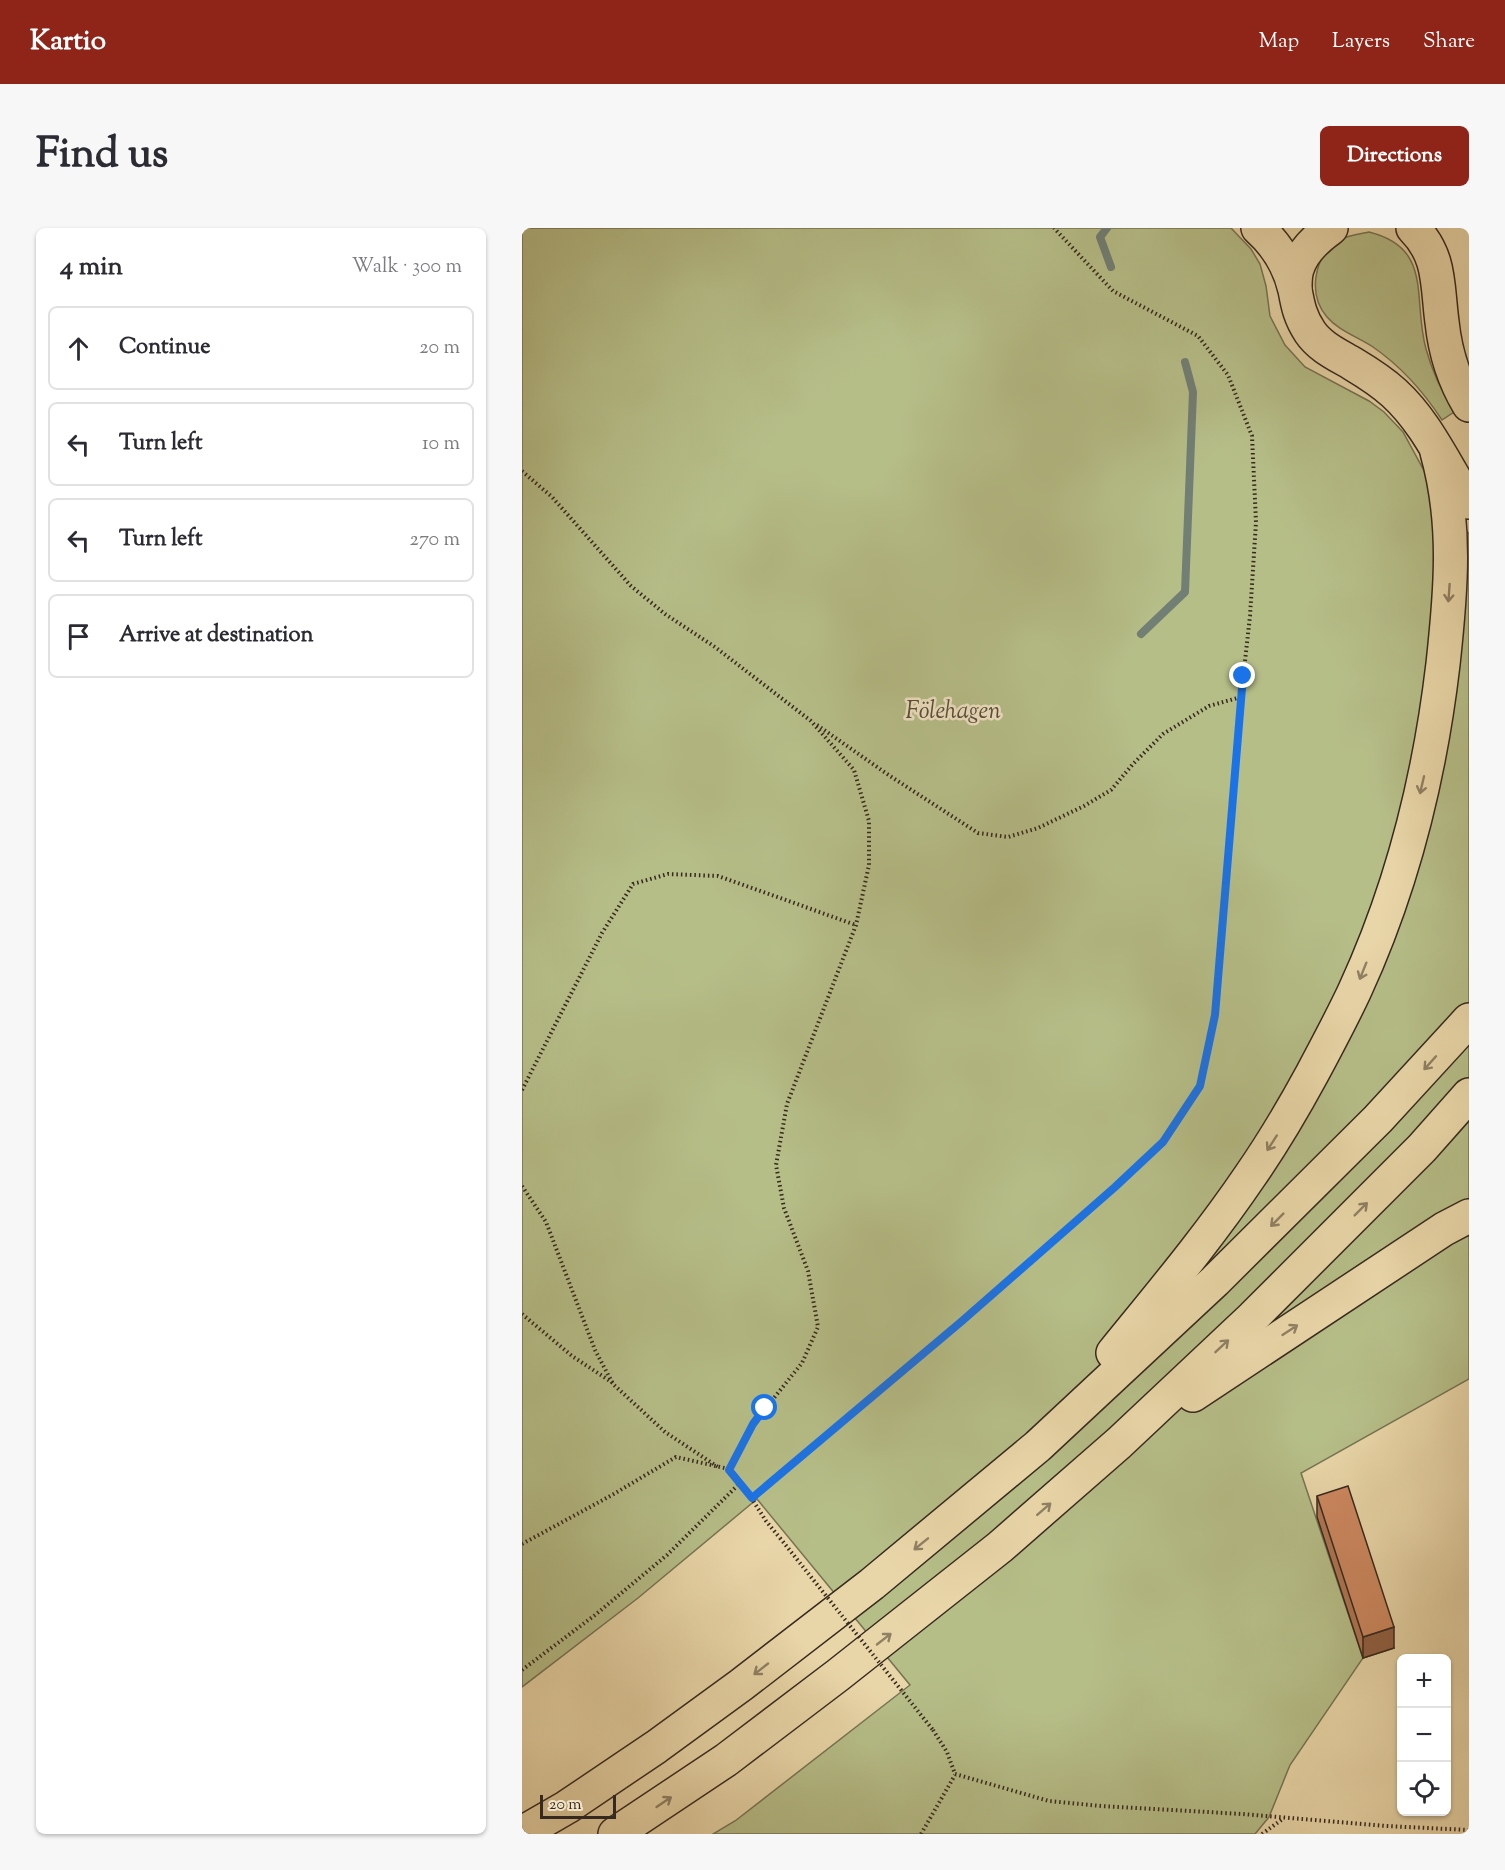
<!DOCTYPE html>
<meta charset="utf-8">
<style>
:root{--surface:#fff;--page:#f7f7f7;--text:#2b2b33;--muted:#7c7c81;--line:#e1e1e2;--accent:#8f2418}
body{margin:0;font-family:"Sorts Mill Goudy",serif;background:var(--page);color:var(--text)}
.controls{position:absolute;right:18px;bottom:18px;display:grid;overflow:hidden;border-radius:9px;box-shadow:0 2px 4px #0004}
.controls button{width:54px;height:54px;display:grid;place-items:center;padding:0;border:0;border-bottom:2px solid var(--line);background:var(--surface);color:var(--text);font:30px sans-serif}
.scale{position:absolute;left:18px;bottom:15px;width:76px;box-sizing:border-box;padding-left:6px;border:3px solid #36291f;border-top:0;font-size:16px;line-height:21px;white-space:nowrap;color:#36291f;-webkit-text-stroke:4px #f1e4c6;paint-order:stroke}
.stop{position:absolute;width:18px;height:18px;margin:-14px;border:4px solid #1a73e8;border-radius:50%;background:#fff}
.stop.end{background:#1a73e8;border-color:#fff;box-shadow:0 2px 6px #0008}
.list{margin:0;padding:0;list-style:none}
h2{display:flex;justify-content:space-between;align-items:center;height:78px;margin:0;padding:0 24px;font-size:26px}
h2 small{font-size:20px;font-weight:400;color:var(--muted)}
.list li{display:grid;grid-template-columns:39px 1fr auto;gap:18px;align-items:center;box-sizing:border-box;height:84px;margin:0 12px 12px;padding:0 12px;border:2px solid var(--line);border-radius:9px}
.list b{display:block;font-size:22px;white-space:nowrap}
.list em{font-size:20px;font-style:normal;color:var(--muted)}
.icon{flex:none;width:33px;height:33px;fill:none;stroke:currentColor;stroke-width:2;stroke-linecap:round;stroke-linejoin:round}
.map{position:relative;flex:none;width:947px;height:1606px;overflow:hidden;border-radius:9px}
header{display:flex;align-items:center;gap:36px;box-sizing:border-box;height:84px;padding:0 30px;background:var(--accent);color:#fff}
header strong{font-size:28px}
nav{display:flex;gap:33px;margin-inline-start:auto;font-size:21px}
.intro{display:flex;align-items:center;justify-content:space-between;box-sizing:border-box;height:144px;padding:0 36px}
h1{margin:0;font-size:42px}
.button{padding:15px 27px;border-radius:9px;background:var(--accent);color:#fff;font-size:21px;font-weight:700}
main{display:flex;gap:36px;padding:0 36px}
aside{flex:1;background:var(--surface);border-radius:9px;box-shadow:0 2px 4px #0004}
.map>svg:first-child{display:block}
</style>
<header>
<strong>Kartio</strong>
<nav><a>Map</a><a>Layers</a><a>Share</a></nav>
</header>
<div class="intro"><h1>Find us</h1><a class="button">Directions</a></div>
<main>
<aside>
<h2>4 min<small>Walk · 300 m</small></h2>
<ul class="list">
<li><svg class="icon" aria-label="ahead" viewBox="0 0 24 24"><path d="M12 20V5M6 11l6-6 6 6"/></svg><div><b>Continue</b></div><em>20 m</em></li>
<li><svg class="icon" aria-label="left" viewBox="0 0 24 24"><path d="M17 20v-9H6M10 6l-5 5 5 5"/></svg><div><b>Turn left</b></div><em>10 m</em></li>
<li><svg class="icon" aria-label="left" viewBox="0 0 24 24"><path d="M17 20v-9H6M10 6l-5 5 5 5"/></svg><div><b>Turn left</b></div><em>270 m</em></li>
<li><svg class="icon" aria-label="arrive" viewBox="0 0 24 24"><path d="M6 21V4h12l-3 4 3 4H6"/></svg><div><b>Arrive at destination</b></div></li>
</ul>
</aside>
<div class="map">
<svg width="947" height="1606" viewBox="0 0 947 1606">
<rect width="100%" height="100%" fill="#e9d6a8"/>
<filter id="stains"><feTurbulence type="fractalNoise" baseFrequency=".00333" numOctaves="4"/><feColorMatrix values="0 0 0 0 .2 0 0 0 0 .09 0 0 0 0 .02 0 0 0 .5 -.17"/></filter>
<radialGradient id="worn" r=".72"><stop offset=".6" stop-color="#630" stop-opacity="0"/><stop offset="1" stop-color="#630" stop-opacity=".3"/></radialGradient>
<!-- green -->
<g fill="#b6be88" stroke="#767454" stroke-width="1.5">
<polygon points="0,0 709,0 729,21 738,36 744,58 748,88 763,117 783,139 847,173 862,184 881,204 905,248 947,306 947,1151 779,1245 841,1430 768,1537 747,1589 733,1606 191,1606 213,1593 388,1457 235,1271 116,1370 0,1459"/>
<path d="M 847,4 C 912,20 890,71 904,121 C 910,143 920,164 932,184 L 920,192 C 901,163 880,139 851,119 C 836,109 817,103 805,89 C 786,67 791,29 816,13 C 825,7 836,6 847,4 Z"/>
</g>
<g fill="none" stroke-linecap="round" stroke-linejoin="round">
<!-- stream -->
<g stroke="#717f75" stroke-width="8">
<polyline points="585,0 578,9 589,39"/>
<polyline points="619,406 663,364 671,164 663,134"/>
</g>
<defs>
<g id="major">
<path d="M 736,0 C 755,17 767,36 773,62 C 776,78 778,89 788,104 C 798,119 816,127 831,136 C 846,145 860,154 872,165 C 905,195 923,238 947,274"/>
<path d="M 891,0 C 919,28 915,57 920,94 C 923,123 932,152 947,177"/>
<path d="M 773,60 C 773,54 773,47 775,41 C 780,24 795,10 809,0"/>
</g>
<g id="highway">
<path d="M 591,1125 C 638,1067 686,1010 728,948 C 751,915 771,881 790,846 C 805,818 820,790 833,762 C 880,660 908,547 921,436 C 929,363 935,295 915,224"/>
<polyline points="671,1167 922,1001 947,988"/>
<polyline points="0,1605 45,1579 134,1519 219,1457 350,1356 516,1218 693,1053 856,891 947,792"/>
<polyline points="93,1606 204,1532 316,1447 478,1319 597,1215 731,1089 900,920 947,867"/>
</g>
</defs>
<!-- major casing -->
<use href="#major" stroke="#36291f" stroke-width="36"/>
<!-- highway casing -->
<use href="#highway" stroke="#36291f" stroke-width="36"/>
<!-- path -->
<g stroke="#36291f" stroke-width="4" stroke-dasharray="1.5 3" stroke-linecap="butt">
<polyline points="0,243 30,269 109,358 143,386 193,419 289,493 332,542 347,593 347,637 334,697 265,876 254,937 262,980 286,1043 296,1099 280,1135 231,1196 207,1241"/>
<polyline points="295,497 368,548 456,605 486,609 516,600 562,578 589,562 611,536 641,506 687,478 719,469"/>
<polyline points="0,862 80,705 111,656 146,646 196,648 334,697"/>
<polyline points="0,958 24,994 73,1122 91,1156 143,1204 196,1239"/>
<polyline points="0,1086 50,1128 91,1155"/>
<polyline points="207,1241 230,1271 244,1293 258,1310"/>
<polyline points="230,1271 440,1093 593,959 641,914 678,858 693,787 709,609 719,469 728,388 734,294 730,208 706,147 676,108 591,63 532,0"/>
<polyline points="0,1316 90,1267 154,1229 207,1241"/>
<polyline points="0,1442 73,1387 145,1327 218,1255"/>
<polyline points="411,1502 425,1524 433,1546 527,1573 579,1578 720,1586 864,1598 947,1602"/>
<polyline points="399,1606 433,1547"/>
<polyline points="740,1606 762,1590"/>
</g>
<!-- major -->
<use href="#major" stroke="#e9d6a8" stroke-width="33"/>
<!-- highway -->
<use href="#highway" stroke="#e9d6a8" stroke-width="33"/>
<!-- path-bridge -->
<polyline stroke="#36291f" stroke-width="4" stroke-dasharray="1.5 3" stroke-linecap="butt" points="258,1310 411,1502"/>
</g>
<!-- wall -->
<polygon fill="#b07553" stroke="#36291f" stroke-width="1.5" points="795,1268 872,1420 841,1430 795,1289"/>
<!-- shaded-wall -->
<polygon fill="#905f43" stroke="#36291f" stroke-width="1.5" points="872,1399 872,1420 841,1430 841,1409"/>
<!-- building -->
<polygon fill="#cd8860" stroke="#36291f" stroke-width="1.5" points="826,1258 872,1399 841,1409 795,1268"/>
<!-- one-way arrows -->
<defs><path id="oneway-shaft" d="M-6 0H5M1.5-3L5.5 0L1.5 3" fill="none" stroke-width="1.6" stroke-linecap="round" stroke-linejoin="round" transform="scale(1.5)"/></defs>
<g stroke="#908064">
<use href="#oneway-shaft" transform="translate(927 365) rotate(94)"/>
<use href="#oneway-shaft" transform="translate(900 557) rotate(103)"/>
<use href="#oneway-shaft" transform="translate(841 743) rotate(112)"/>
<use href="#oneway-shaft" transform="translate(908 835) rotate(132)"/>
<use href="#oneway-shaft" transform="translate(750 915) rotate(123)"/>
<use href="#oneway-shaft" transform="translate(839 981) rotate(-45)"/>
<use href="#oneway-shaft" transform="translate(755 992) rotate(135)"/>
<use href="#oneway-shaft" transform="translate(768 1102) rotate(-33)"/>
<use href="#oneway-shaft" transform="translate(700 1118) rotate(-43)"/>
<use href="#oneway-shaft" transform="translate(522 1281) rotate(-41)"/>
<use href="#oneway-shaft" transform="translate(399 1316) rotate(141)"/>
<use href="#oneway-shaft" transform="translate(362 1411) rotate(-38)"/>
<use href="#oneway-shaft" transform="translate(239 1441) rotate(142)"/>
<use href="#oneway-shaft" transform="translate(142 1574) rotate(-34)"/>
</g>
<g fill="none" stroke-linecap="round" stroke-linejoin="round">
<!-- route -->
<polyline stroke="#1a73e8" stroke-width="8" points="243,1180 231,1196 207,1242 230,1270 440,1093 593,959 641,914 678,858 693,787 721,448"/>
</g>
<g text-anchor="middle" stroke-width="5" stroke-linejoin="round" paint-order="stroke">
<!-- park labels -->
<g font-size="24" font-style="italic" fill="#564e39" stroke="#f1e4c6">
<text x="431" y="490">Fölehagen</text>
</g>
</g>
<rect width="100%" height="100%" filter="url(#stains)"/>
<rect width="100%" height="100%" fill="url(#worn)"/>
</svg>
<div class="controls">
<button>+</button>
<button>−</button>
<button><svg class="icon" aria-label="locate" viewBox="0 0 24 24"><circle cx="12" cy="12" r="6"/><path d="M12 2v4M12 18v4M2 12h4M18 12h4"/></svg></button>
</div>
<div class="scale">20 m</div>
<div class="stop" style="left:243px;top:1180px"></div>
<div class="stop end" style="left:721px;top:448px"></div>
</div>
</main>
